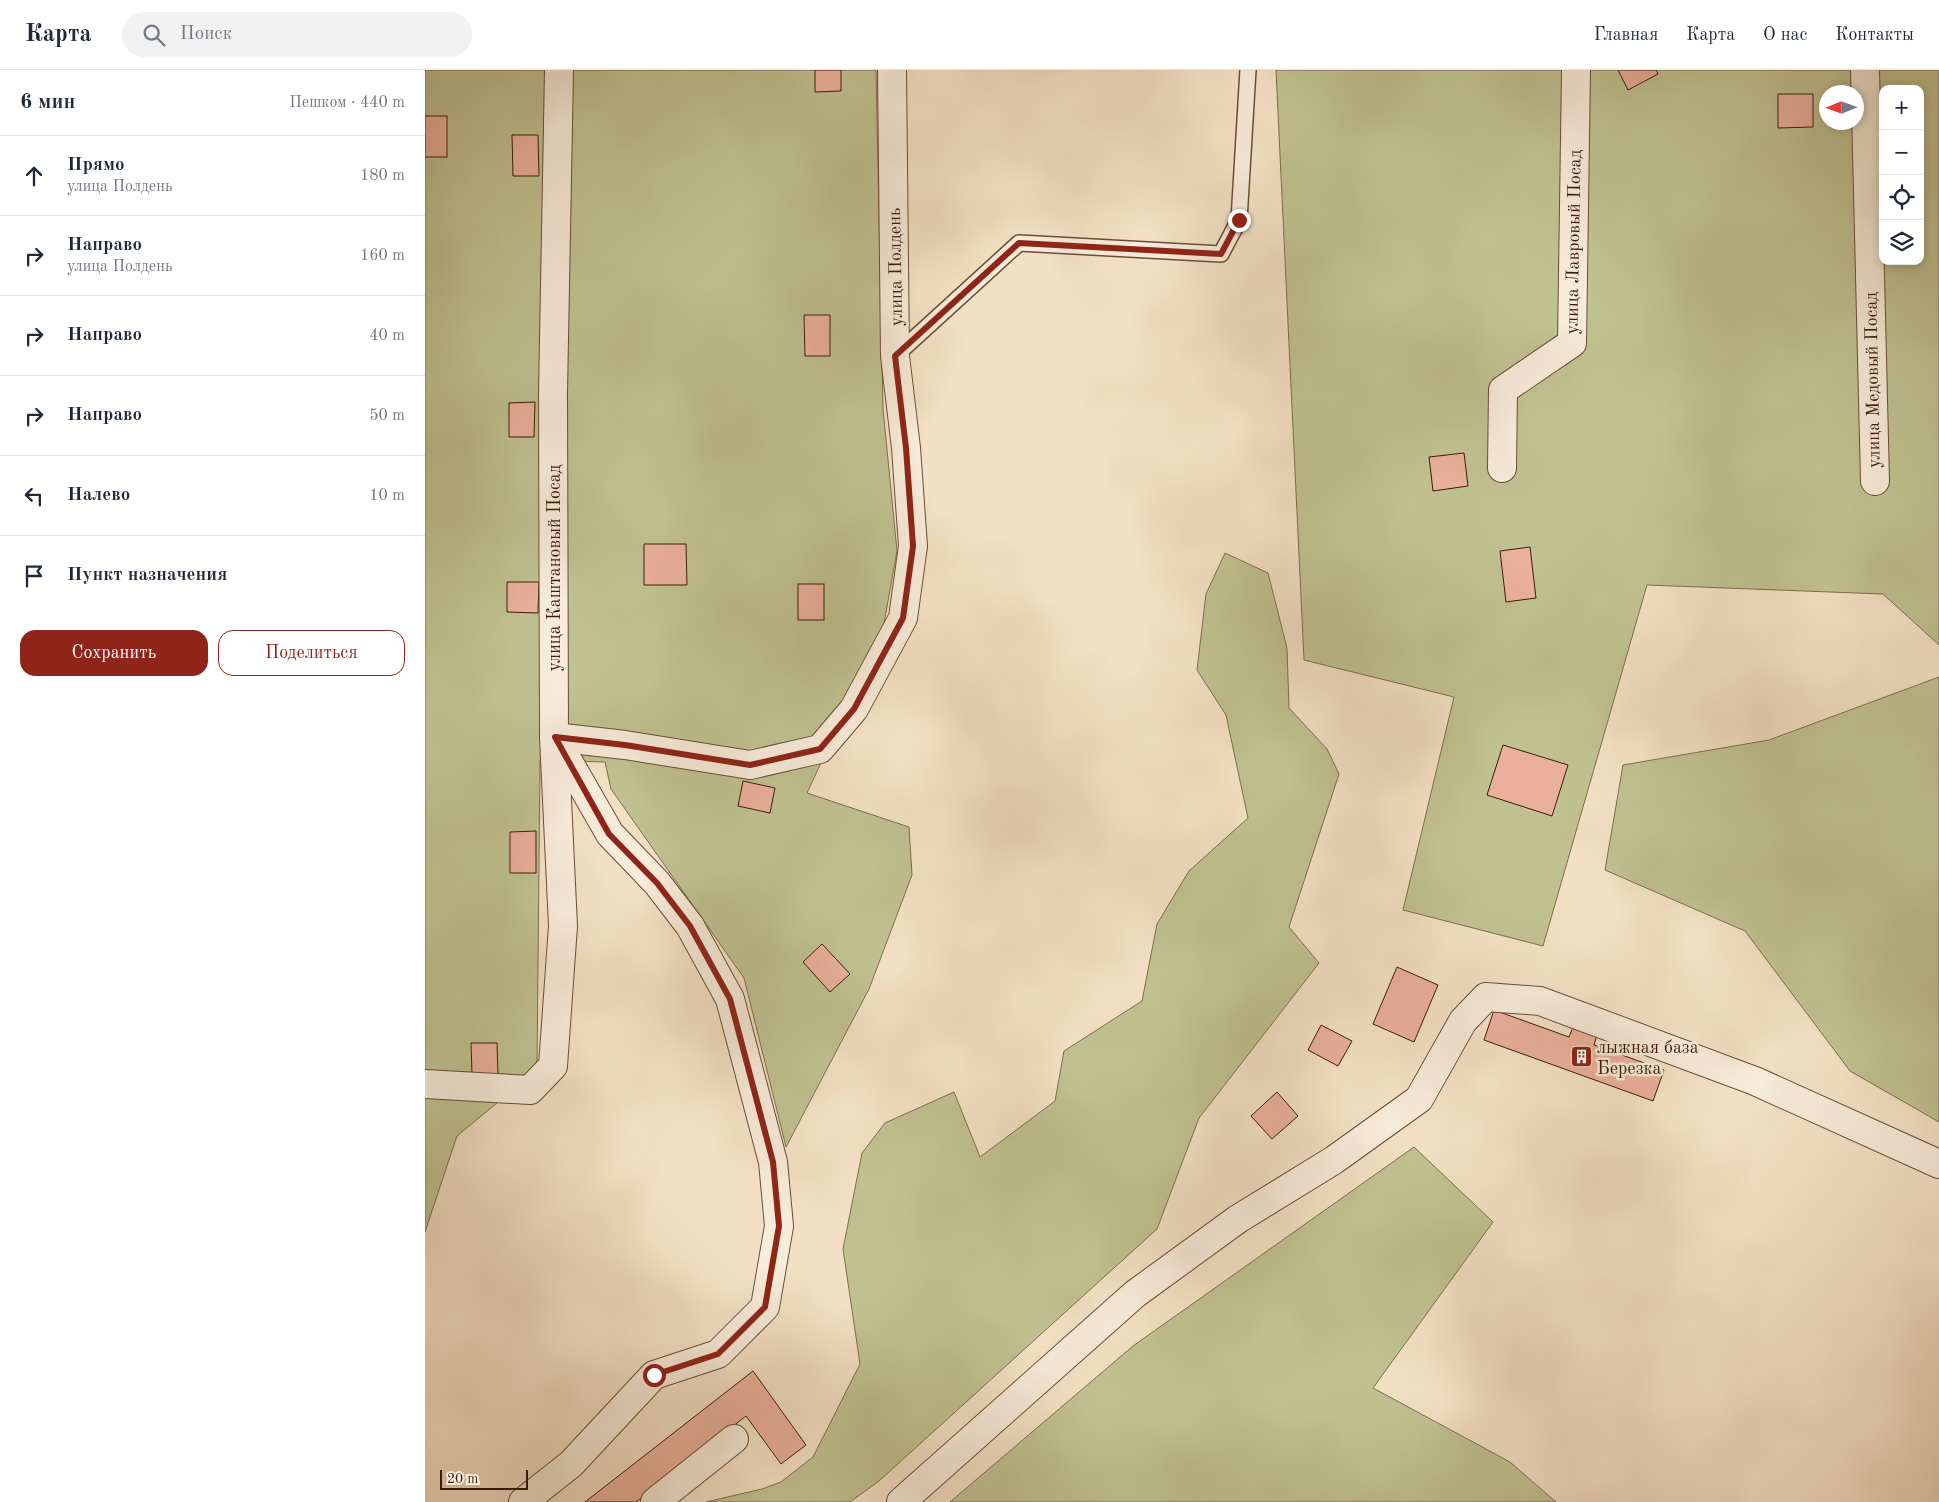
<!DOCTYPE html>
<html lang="ru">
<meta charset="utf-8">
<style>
:root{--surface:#fff;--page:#f2f2f3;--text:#1f2937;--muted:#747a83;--line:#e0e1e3;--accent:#8f2418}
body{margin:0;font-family:"Old Standard TT",serif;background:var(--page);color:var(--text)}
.controls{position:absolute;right:15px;top:15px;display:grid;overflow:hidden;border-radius:10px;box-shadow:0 2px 8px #0003}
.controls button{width:45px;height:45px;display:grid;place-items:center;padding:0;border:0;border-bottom:1px solid var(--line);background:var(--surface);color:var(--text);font:25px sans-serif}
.compass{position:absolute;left:1394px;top:15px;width:45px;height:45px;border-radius:50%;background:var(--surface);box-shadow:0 2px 8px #0003;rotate:269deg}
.scale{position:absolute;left:15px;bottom:12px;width:88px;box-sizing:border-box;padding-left:5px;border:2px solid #3c1c08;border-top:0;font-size:14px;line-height:18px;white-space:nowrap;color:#3c1c08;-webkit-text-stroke:4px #f7ebd9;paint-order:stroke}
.stop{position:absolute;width:15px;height:15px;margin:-11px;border:4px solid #8f2418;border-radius:50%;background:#fff}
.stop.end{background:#8f2418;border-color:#fff;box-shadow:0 1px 5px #0008}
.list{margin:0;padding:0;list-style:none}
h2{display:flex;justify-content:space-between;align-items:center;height:65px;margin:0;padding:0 20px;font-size:21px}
h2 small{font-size:16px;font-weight:400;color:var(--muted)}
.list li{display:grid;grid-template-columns:32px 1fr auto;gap:15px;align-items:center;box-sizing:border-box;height:80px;padding:0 20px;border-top:1px solid var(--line)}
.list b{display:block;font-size:19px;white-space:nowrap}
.list p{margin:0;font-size:16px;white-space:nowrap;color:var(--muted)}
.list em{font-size:16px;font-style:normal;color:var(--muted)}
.actions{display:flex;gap:10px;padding:15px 20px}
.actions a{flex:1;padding:11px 0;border:1px solid var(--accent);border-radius:15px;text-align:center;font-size:18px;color:var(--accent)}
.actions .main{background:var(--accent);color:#fff}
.icon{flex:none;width:28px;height:28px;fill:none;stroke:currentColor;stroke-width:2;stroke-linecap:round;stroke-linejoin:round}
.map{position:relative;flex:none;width:1514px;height:1432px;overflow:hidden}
header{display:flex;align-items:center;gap:30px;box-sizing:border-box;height:70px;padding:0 25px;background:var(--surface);border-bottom:1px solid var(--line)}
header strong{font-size:24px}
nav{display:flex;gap:28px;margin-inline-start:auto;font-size:18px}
.search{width:350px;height:45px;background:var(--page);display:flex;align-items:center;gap:12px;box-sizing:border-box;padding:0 18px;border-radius:28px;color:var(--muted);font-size:19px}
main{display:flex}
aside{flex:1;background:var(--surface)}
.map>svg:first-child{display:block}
</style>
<header>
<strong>Карта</strong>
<div class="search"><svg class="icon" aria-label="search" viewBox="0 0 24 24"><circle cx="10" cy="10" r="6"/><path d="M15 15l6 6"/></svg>Поиск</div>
<nav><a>Главная</a><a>Карта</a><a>О нас</a><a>Контакты</a></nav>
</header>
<main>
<aside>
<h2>6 мин<small>Пешком · 440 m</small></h2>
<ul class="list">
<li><svg class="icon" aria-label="ahead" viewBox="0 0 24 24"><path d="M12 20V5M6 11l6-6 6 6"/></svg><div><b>Прямо</b><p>улица Полдень</p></div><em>180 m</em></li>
<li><svg class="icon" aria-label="right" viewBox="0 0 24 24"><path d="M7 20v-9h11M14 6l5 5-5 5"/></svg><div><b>Направо</b><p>улица Полдень</p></div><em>160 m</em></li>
<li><svg class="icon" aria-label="right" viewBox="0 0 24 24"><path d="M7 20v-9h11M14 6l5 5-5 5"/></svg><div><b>Направо</b></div><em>40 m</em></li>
<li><svg class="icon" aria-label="right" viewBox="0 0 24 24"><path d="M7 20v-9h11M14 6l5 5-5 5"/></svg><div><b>Направо</b></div><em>50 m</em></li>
<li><svg class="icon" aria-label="left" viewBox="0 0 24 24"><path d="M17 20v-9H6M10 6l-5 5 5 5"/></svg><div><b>Налево</b></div><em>10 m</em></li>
<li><svg class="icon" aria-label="arrive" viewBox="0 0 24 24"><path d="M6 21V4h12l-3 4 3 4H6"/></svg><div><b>Пункт назначения</b></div></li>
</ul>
<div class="actions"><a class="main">Сохранить</a><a>Поделиться</a></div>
</aside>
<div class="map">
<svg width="1514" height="1432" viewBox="0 0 1514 1432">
<rect width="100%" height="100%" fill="#f3e0c4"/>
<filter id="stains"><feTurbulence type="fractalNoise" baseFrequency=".004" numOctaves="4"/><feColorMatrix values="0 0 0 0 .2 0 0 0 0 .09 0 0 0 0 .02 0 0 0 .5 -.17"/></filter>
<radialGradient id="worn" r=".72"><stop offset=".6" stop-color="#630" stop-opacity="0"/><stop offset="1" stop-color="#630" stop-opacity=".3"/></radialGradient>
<!-- green -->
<g fill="#c0c191" stroke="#7e6e4c" fill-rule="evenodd">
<polygon points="0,0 451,0 458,339 472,481 458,559 382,723 484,757 487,805 444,919 361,1077 319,908 186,719 180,692 115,690 112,1000 32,1066 0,1162"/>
<path d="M 851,0 L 1514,0 L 1514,575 L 1458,524 L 1222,515 L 1118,876 L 978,840 L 1029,627 L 879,590 ZM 1458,19 L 1495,19 L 1495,191 L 1458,191 ZM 1402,22 L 1432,22 L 1432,52 L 1402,52 Z"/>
<polygon points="800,483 843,503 862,578 864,638 902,679 914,704 864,857 894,893 774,1048 732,1159 454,1411 425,1432 281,1432 337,1419 356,1412 388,1387 435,1294 418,1179 437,1083 460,1053 529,1022 555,1087 630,1031 639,981 717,931 732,854 764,801 823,748 801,645 772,600 781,524"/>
<polygon points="1514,607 1514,1052 1425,1001 1320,861 1180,800 1198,695 1344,670"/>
<polygon points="989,1077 1068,1152 948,1318 1085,1392 1131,1432 525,1432 708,1276"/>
</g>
<!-- building -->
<g fill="#eab09b" stroke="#3c1c08">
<polygon points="390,0 416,0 416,21 390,22"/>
<polygon points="1193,0 1231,0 1233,4 1203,20"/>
<polygon points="1353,24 1388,24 1388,57 1353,58"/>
<rect x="0" y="46" width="22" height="41"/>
<polygon points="87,65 113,65 114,106 88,106"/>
<polygon points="379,245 405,245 405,286 380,286"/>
<polygon points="110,332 109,367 84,367 84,333"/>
<polygon points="1039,383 1043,416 1008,421 1004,387"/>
<polygon points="219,474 261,474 262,515 219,515"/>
<polygon points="1105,477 1111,528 1081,532 1075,481"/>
<polygon points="82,512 114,512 113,543 82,542"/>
<rect x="373" y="514" width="26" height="36"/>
<polygon points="1078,675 1143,695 1127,746 1062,725"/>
<polygon points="318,711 350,718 345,743 313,736"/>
<polygon points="111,761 111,803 85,803 85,762"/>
<polygon points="397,874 425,904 405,922 378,892"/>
<polygon points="972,897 1013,915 989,972 948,954"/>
<polygon points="1069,940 1144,967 1148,957 1172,965 1169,975 1239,1000 1228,1031 1059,970"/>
<polygon points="896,955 927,971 913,996 883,980"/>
<polygon points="46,973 72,973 73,1005 47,1005"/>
<polygon points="852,1022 873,1046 847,1069 826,1046"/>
<polygon points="328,1301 381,1375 356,1394 321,1346 211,1432 160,1432"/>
</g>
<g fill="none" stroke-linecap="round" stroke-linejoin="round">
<defs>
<polyline id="lane" points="470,286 594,173 796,184 814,150 823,0"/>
<g id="street">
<polyline points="1440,0 1450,411"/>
<polyline points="1077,398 1078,320 1147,273 1151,0"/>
<polyline points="129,667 200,675 325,695 395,679 429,639 478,548 488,476 481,378 470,286 467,0"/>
<polyline points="0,1014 105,1020 128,996 138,856 129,667 128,323 134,0"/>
<polyline points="98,1432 146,1394 229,1305 293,1284 340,1237 354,1156 348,1092 305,929 265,856 232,813 185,764 131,670"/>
<polyline points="230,1432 309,1369"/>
<polyline points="476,1432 710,1224 813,1149 909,1090 994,1029 1038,951 1061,927 1115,931 1330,1011 1514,1094"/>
</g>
</defs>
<!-- lane casing -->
<use href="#lane" stroke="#6a4d37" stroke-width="18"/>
<!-- street casing -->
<use href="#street" stroke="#6a4d37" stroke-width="30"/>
<!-- lane -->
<use href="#lane" stroke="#f7ebd9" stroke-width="15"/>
<!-- street -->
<use href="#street" stroke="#f7ebd9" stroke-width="28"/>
</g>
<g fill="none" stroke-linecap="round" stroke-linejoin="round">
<!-- route -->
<polyline stroke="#8f2418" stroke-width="6" points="229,1305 293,1284 340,1237 354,1156 348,1092 305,929 265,856 232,813 184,764 130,667 200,675 325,695 395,679 429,639 478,548 488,476 481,378 470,286 594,173 796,184 814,150"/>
</g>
<!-- icons -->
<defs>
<symbol id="building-square" viewBox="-11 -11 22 22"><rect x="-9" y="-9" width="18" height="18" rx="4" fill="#8f2418" stroke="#f7ebd9"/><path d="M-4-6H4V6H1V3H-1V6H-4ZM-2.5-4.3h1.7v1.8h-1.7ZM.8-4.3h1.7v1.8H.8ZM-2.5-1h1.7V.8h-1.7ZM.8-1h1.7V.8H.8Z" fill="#fff"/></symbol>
</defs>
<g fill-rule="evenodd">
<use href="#building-square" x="1144" y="974" width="25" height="25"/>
</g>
<g text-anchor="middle" stroke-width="5" stroke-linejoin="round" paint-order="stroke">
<!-- street labels -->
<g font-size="18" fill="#3c1c08" stroke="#f7ebd9">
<text transform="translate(1148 172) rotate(-89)" y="6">улица Лавровый Посад</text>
<text transform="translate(470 197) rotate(-91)" y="6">улица Полдень</text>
<text transform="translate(1447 310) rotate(-91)" y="6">улица Медовый Посад</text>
<text transform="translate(129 498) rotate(-90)" y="6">улица Каштановый Посад</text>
</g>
<!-- poi labels -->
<g font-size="18" fill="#3c1c08" stroke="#f7ebd9" text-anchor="start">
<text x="1172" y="983">лыжная база<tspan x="1172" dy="21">Березка</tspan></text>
</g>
</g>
<rect width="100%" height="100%" filter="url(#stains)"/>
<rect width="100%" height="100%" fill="url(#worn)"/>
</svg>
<div class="controls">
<button>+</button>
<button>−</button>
<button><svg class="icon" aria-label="locate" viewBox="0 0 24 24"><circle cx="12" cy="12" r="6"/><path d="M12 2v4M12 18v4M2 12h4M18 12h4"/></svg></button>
<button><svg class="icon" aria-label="layers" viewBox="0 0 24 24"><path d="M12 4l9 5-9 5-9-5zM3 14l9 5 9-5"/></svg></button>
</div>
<svg class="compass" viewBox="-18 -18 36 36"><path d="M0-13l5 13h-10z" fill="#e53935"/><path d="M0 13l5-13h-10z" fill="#747a83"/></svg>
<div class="scale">20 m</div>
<div class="stop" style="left:229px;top:1305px"></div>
<div class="stop end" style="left:814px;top:150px"></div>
</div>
</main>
